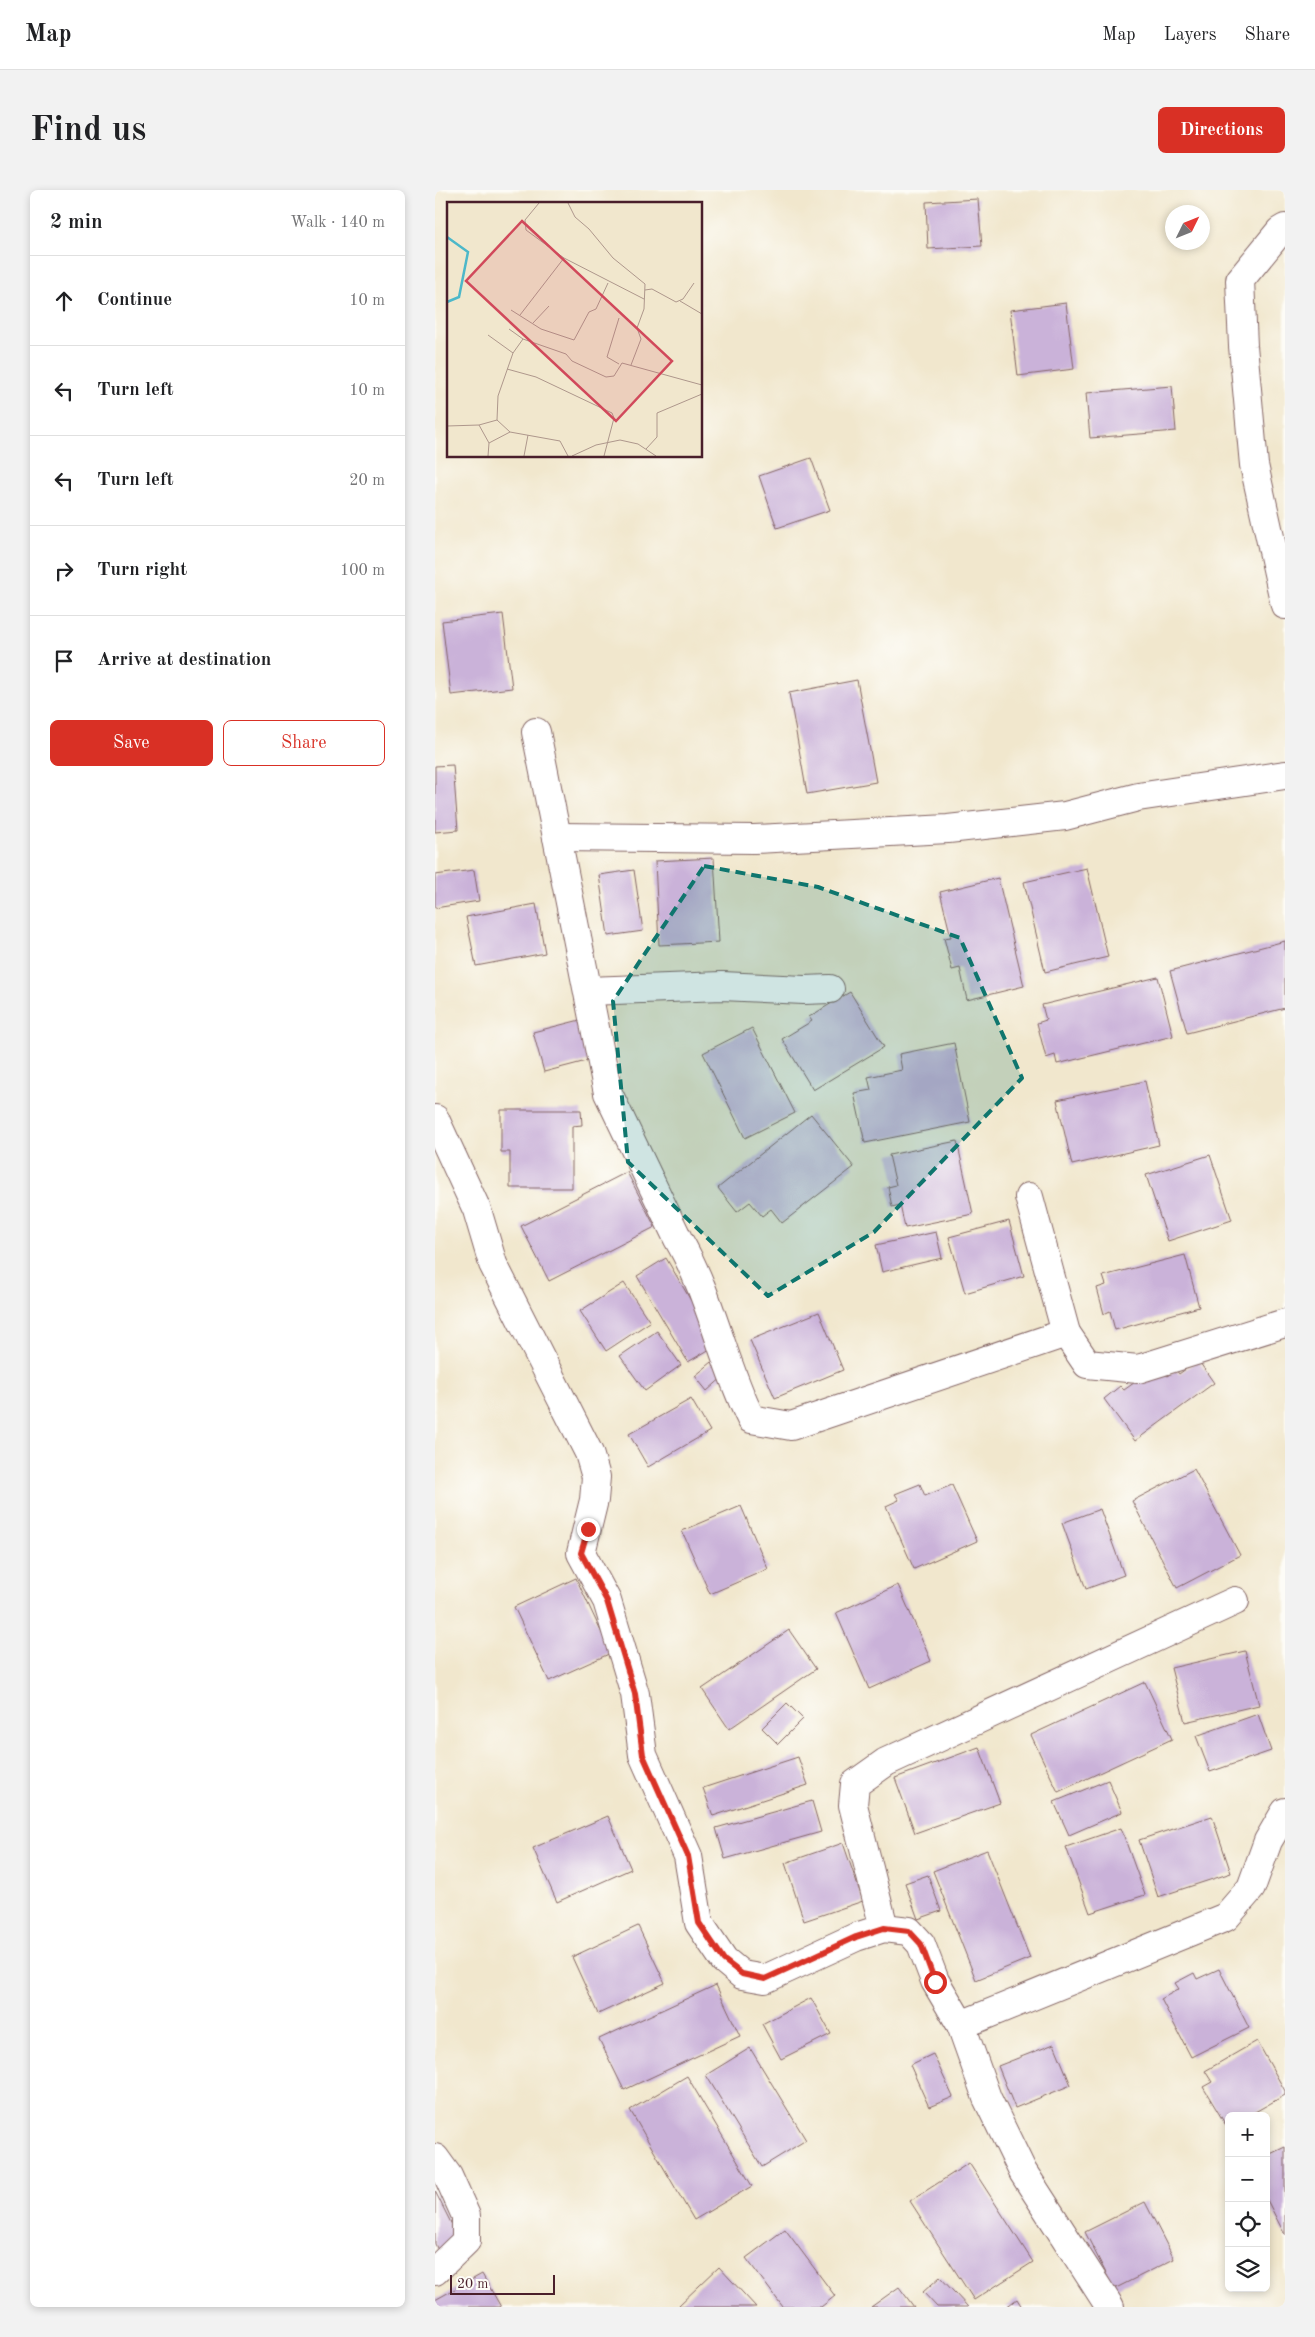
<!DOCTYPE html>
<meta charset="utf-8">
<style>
:root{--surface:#fff;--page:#f2f2f2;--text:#202124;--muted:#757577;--line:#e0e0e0;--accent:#d93025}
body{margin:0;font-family:"Old Standard TT",serif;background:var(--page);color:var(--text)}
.controls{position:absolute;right:15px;bottom:15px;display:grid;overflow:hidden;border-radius:8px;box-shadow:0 2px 8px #0003}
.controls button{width:45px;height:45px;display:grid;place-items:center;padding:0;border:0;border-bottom:1px solid var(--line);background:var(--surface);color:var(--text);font:25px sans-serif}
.compass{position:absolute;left:730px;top:15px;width:45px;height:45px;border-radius:50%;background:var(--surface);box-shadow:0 2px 8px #0003;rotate:47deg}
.scale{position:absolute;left:15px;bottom:12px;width:105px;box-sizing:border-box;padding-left:5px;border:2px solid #4a1f2b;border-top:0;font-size:14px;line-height:18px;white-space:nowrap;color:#4a1f2b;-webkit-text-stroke:4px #fdfcf7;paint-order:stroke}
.stop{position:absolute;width:15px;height:15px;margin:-11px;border:4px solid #d93025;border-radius:50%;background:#fff}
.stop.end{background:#d93025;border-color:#fff;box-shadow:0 1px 5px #0008}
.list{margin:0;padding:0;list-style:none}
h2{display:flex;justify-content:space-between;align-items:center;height:65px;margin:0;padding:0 20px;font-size:21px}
h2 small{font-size:16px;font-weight:400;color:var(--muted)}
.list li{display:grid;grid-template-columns:32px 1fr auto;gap:15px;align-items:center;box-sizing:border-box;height:90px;padding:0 20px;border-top:1px solid var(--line)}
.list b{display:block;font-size:19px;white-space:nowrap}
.list em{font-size:16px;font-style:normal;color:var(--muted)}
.actions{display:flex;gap:10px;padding:15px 20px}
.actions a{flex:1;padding:11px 0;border:1px solid var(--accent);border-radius:8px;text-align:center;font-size:18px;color:var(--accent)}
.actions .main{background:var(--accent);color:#fff}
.icon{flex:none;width:28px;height:28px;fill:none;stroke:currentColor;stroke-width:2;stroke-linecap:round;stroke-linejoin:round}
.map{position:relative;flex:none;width:850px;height:2117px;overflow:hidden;border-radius:8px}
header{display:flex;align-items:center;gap:30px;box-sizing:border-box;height:70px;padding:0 25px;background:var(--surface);border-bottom:1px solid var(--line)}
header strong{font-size:24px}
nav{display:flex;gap:28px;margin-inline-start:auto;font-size:18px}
.intro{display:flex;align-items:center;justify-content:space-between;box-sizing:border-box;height:120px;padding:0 30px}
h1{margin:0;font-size:35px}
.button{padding:12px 22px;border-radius:8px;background:var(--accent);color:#fff;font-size:18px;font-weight:700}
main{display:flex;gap:30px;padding:0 30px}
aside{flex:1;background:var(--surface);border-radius:8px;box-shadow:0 2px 8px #0003}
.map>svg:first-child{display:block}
</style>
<header>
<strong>Map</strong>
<nav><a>Map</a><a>Layers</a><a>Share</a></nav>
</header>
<div class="intro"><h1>Find us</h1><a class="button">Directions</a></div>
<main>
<aside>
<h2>2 min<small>Walk · 140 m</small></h2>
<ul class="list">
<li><svg class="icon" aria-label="ahead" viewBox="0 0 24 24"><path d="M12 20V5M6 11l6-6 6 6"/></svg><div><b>Continue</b></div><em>10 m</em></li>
<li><svg class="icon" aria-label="left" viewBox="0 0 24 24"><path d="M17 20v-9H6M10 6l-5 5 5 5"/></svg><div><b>Turn left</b></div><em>10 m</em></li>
<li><svg class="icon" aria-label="left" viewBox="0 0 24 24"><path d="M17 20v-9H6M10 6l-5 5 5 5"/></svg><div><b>Turn left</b></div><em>20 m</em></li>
<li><svg class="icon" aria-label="right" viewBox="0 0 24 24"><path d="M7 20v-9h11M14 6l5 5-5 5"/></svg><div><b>Turn right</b></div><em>100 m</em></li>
<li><svg class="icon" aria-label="arrive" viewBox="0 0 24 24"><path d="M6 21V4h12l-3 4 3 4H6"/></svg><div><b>Arrive at destination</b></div></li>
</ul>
<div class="actions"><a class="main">Save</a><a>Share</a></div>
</aside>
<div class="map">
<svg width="850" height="2117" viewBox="0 0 850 2117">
<rect width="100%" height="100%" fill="#fdfcf7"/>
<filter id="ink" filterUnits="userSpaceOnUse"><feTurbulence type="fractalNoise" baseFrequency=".02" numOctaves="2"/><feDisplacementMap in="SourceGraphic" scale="10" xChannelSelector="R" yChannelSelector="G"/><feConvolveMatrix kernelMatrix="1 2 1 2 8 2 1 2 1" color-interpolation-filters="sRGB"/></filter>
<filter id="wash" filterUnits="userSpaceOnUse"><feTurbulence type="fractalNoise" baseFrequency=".0096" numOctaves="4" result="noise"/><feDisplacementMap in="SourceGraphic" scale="20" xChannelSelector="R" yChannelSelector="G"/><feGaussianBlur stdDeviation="1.12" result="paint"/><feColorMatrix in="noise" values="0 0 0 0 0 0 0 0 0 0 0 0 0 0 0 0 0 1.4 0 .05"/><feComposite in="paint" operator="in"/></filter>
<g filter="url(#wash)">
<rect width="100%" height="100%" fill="#f1e7cd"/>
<g id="blocks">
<!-- building -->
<g fill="#cab2d9">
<polygon points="543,9 547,56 493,59 491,12"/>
<polygon points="631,113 639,179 583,186 575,120"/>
<polygon points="737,196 741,241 655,248 651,203"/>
<polygon points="376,268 395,320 342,338 324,286"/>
<polygon points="68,424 77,498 16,505 7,431"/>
<polygon points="422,490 441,592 372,604 354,503"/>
<polygon points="18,575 23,640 0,642 0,576"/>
<polygon points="279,668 284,752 224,755 220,671"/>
<polygon points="652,678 673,767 610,782 589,692"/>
<polygon points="39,680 44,711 0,718 0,685"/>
<polygon points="199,680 208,741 173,746 164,685"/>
<polygon points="563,688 589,796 532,810 525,778 517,780 509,748 516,747 505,702"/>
<polygon points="101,714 110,763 41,776 31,727"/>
<polygon points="850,751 850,818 752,843 735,781"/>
<polygon points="723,787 738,846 622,874 620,865 611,868 602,833 611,830 607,815"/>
<polygon points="415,802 449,857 378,900 347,849 377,831 374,827"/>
<polygon points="153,828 163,868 109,882 98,842"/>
<polygon points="317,838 360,923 310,948 268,863"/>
<polygon points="519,853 535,932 430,953 419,903 436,900 433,887 467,880 464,864"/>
<polygon points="710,891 724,955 637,975 622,910"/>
<polygon points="66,920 146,920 147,935 137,936 137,998 75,998 75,962 66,962"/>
<polygon points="376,924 419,977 347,1033 336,1019 327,1026 315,1012 302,1022 283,998"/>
<polygon points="522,951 538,1024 470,1038 465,1015 457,1017 453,997 461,995 454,965"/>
<polygon points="775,965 797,1030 733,1051 711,985"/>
<polygon points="192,982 220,1037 114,1091 86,1036"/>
<polygon points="574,1031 589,1086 530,1103 514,1047"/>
<polygon points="501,1042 507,1068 447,1082 441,1055"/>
<polygon points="750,1065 764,1117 680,1140 675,1121 669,1124 662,1098 671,1095 668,1086"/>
<polygon points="231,1068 282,1155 253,1172 202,1086"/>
<polygon points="189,1093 215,1132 171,1161 145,1121"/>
<polygon points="384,1122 408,1180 340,1208 315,1150"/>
<polygon points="222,1141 246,1175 210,1201 185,1166"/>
<polygon points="763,1170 779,1193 700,1251 669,1209 685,1196 689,1200 710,1185 714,1191 728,1181 732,1186 741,1180 744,1184"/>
<polygon points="277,1172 289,1186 272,1201 260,1186"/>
<polygon points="256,1209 275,1241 213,1277 194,1244"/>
<polygon points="759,1279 805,1365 742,1398 697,1311"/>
<polygon points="485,1294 490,1306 517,1295 542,1351 479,1379 451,1316 464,1310 460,1304"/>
<polygon points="306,1316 333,1379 275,1404 247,1341"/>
<polygon points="665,1319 689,1385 651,1399 627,1333"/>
<polygon points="141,1388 176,1463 114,1491 79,1417"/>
<polygon points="463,1395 496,1471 434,1499 401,1423"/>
<polygon points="354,1440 381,1479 294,1539 267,1499"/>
<polygon points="810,1461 824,1515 750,1532 736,1478"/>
<polygon points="710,1492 737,1549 623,1602 596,1545"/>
<polygon points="352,1513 368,1529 343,1554 327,1538"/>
<polygon points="823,1524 836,1561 775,1582 761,1546"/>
<polygon points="544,1557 565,1613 480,1643 460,1588"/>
<polygon points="363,1567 373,1595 278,1626 268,1598"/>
<polygon points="673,1590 687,1622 634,1645 619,1612"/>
<polygon points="377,1611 386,1642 290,1669 281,1638"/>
<polygon points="173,1626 196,1679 122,1712 98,1658"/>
<polygon points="777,1626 796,1683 723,1707 704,1650"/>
<polygon points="686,1638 710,1705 655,1723 631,1657"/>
<polygon points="408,1653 428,1711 369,1731 350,1673"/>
<polygon points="552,1660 595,1768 541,1790 498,1681"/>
<polygon points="493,1685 506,1721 483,1729 470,1693"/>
<polygon points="203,1736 230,1793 163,1824 137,1767"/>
<polygon points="784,1779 814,1838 756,1867 726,1809 744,1799 740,1793 759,1783 762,1789"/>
<polygon points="281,1795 305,1846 189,1900 164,1849"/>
<polygon points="376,1808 396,1844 346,1869 327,1834"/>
<polygon points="822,1851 850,1901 850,1905 813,1926 794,1926 794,1936 792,1937 768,1897 777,1892 770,1881"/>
<polygon points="619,1854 636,1895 580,1918 563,1876"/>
<polygon points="315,1858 371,1950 327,1977 271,1885"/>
<polygon points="498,1864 518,1907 494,1917 475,1875"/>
<polygon points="252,1886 317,1996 259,2030 195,1920"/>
<polygon points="850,1957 850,2045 831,2008 831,1966"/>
<polygon points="534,1973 598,2072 539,2110 475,2011"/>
<polygon points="0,2001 25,2051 4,2062 0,2054"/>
<polygon points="710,2012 739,2069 679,2099 650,2042"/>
<polygon points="350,2039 400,2106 386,2117 348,2117 311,2068"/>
<polygon points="284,2077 321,2117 246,2117 244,2115"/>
<polygon points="47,2084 66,2117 0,2117 0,2110"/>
<polygon points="505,2087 533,2117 502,2117 488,2102"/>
<polygon points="464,2097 479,2117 436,2117"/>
<polygon points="582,2109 587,2117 571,2117"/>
</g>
</g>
</g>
<g filter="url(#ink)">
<use href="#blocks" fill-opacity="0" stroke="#846564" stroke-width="1"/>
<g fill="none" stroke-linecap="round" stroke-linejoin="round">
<defs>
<g id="minor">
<polyline points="850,38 845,41 805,90 808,156 819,275 850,415"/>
<path d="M 101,542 L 173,903 L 243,1049 C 276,1105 287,1171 316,1229 L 356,1236 L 631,1143 L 652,1174 L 703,1179 L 850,1133"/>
<polyline points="122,647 319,649 513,639 630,626 703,607 850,585"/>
<polyline points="153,801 287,796 369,800 395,799"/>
<polyline points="0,929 42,1020 58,1074 154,1263 161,1287 159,1310 146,1363 172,1411 200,1504 208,1565 253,1666 264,1733 289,1770 307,1785 330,1789 421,1747 449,1738 474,1741 486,1754 500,1791 526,1835 552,1908 588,1982 675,2117"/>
<polyline points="594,1007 631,1143"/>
<polyline points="449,1738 418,1615 420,1594 451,1572 800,1411"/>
<polyline points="526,1835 791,1727 816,1698 833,1651 850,1622"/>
<polyline points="0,1968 13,1986 31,2026 31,2051 0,2081"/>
</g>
</defs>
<!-- minor casing -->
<use href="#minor" stroke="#846564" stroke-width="30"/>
<!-- minor -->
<use href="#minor" stroke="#fff" stroke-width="28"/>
</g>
</g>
<g fill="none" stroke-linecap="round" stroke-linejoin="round" filter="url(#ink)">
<!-- route -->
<polyline stroke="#d93025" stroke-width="6" points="153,1339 146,1363 172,1411 200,1504 208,1565 253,1666 264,1733 289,1770 307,1784 330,1789 421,1747 449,1738 474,1741 486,1754 500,1792"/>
</g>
<!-- marked area -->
<path fill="#0f766e" fill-opacity="0.2" stroke="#0f766e" stroke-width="4" stroke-dasharray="10 6" stroke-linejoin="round" d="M 269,676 L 383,697 L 525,748 L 587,888 L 439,1042 L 333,1106 L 193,972 L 178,811 Z"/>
<!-- overview -->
<g transform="translate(12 12)">
<rect width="255" height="255" fill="#f1e7cd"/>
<path fill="none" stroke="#4db8c9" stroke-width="2.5" d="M 0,35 L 21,50 L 12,95 L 0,100"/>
<path fill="none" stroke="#ae978c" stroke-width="1" d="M 92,1 L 78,18 L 79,28 L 117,56 L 197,97M 121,1 L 128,15 L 142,27 L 166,56 L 198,82 L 197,107 L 190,126 L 194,137 L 184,163M 198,88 L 205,87 L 229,100 L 236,97 L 247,81M 233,99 L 255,112M 64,108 L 94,127 L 127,138 L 142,110 L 149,107 L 161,81M 73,113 L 117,56M 172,116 L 160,155 L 172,162M 86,121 L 102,104M 62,127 L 76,137 L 119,152 L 125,159 L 159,175 L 167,174 L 175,161 L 255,183M 41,133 L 66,151M 76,137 L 66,151 L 51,194 L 50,218 L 63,230 L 113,239 L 121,254M 60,167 L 89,175 L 165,211 L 167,216 L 157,254M 32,223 L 42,241 L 41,254M 0,224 L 32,223 L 50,218M 42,241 L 63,230M 199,247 L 210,235 L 210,211 L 255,192M 77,254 L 81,233M 125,254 L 149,243 L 173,238 L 191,242 L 209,254"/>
<path fill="#d1495b" fill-opacity="0.15" stroke="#d1495b" stroke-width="2.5" d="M 75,19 L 225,159 L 169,219 L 19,79 Z"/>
<rect width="255" height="255" fill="none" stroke="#4a1f2b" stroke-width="2.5"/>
</g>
</svg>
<div class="controls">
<button>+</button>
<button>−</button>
<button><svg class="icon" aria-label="locate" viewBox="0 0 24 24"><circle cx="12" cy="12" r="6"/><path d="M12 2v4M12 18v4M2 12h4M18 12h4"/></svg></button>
<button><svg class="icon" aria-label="layers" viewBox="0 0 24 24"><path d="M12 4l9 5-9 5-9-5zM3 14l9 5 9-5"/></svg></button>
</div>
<svg class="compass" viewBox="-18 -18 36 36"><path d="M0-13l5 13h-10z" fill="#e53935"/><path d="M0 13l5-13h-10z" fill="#757577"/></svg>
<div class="scale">20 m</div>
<div class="stop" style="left:500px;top:1792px"></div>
<div class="stop end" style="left:153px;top:1339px"></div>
</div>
</main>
